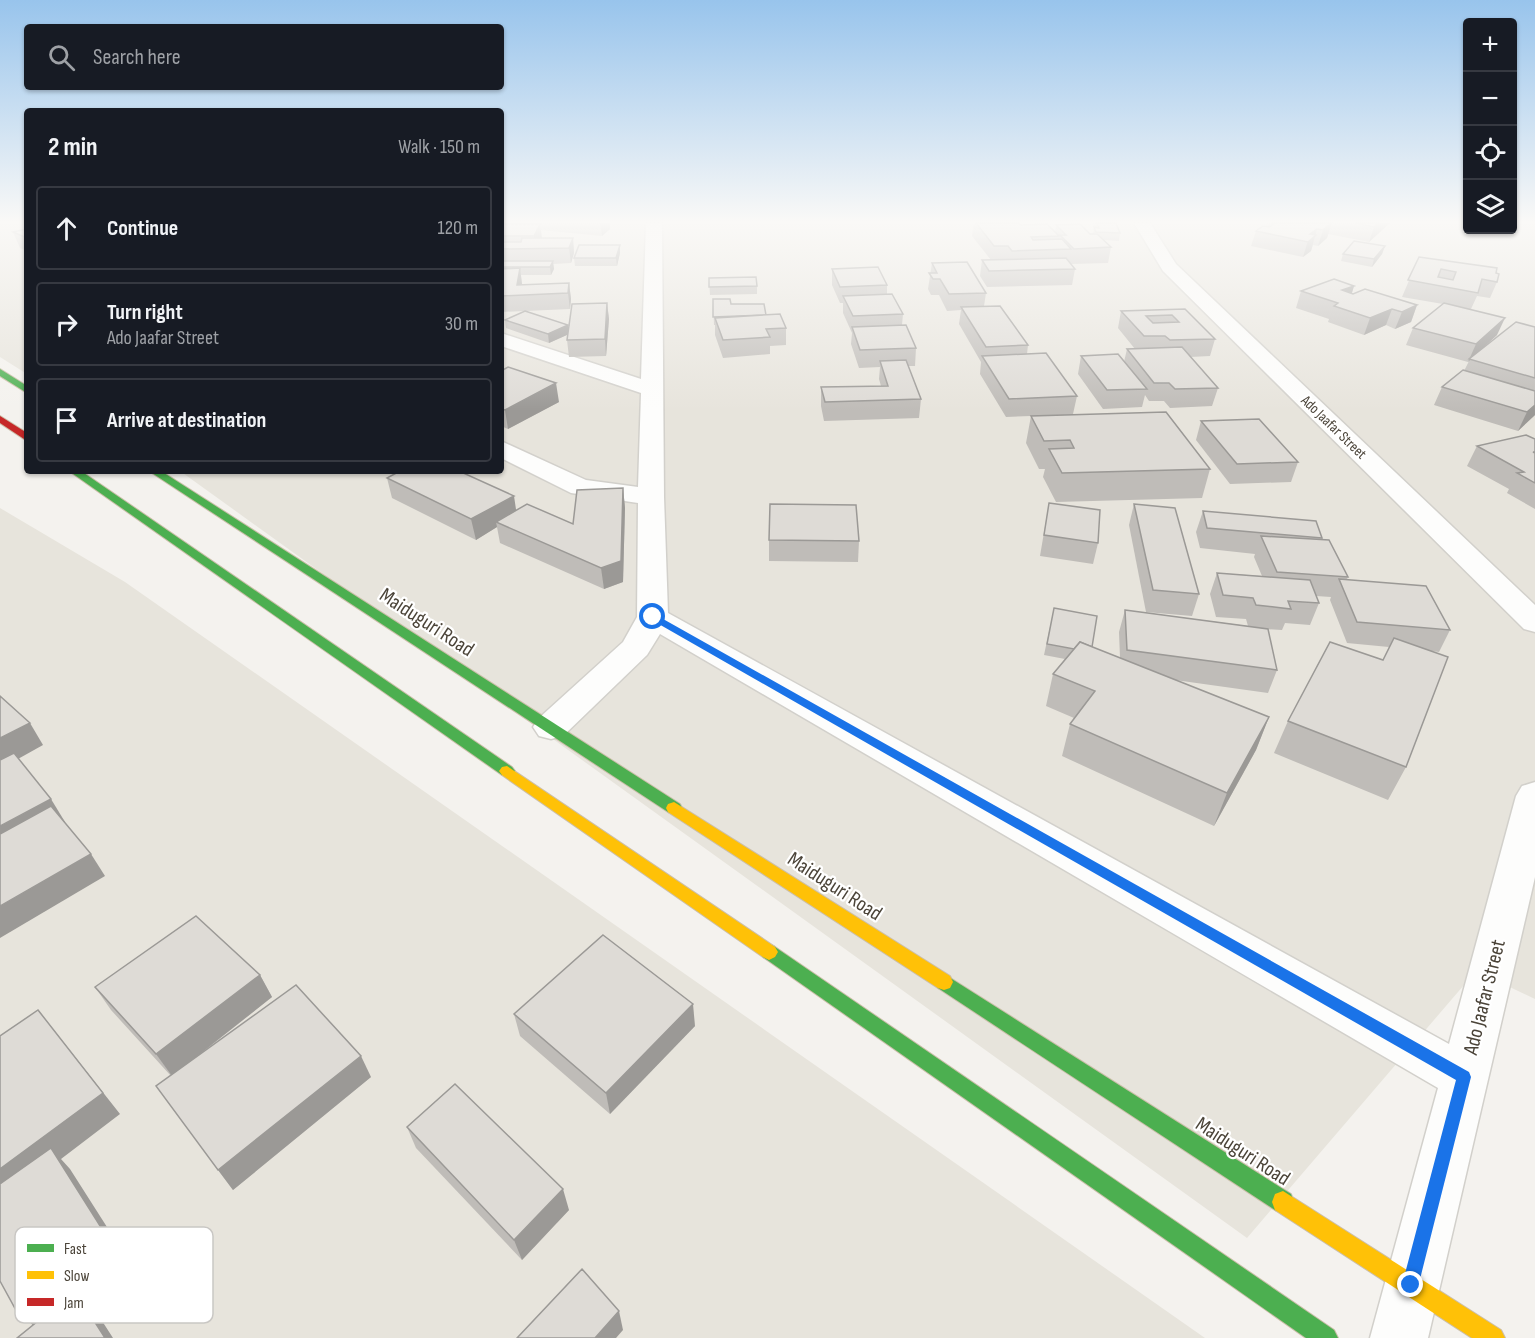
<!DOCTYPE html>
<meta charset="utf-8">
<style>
:root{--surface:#171b24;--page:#20242c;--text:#f1f3f6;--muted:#9ea1a6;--line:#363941}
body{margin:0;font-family:"Sofia Sans Condensed",sans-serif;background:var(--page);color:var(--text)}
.controls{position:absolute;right:18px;top:18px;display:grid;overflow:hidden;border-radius:6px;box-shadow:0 2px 4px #0004}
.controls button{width:54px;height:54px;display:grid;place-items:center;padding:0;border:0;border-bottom:2px solid var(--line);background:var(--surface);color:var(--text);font:30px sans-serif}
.stop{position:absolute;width:18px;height:18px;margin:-14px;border:4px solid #1a73e8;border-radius:50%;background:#fff}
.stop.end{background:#1a73e8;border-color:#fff;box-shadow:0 2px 6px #0008}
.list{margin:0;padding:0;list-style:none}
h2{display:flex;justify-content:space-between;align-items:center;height:78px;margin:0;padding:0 24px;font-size:26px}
h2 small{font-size:20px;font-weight:400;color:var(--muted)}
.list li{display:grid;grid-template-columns:39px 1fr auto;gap:18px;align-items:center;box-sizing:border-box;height:84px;margin:0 12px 12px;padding:0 12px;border:2px solid var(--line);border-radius:6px}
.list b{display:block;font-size:22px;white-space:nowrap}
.list p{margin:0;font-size:20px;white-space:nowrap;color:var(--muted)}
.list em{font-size:20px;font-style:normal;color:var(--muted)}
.icon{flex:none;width:33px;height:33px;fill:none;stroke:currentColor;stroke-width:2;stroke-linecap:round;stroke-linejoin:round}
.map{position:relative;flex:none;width:1535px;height:1338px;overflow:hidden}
.search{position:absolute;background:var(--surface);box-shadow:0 2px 4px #0004;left:24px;top:24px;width:480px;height:66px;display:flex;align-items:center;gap:15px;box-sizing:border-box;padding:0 21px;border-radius:6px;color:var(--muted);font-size:22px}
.panel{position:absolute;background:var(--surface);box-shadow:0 2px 4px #0004;left:24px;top:108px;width:480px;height:366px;border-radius:6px}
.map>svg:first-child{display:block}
</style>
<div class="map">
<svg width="1535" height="1338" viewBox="0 0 1535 1338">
<rect width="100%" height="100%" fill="#f4f2ee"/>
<!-- residential -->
<g fill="#e7e4dc">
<polygon points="0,223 27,223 27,374 0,357"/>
<polygon points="501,223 1467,223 1468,230 1512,230 1513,223 1535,223 1535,999 1476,971 1247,1238 180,471 501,471"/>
<polygon points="0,508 125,582 1205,1338 0,1338"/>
</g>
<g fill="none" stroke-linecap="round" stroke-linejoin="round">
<defs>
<g id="street">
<polygon points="646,223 662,223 664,497 668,613 1449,1044 1516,796 1522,786 1535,782 1535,877 1428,1338 1370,1338 1438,1088 660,634 647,655 563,736 551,739 539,736 533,727 539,718 623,642 637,617 638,503 571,493 501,458 501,441 586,480 638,487 641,393 501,346 501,333 641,379"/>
<polygon points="1134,223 1150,223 1176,264 1535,605 1535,632 1524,629 1163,271"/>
</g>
<g id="fast">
<polygon points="0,369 27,386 27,393 0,376"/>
<polygon points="69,471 81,471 512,767 515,771 512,775 502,775"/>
<polygon points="149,471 161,471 680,804 682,808 680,812 674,814 668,812"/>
<polygon points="769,944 775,947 1334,1330 1338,1338 1306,1338 763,957 760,952 763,947"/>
<polygon points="944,974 1291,1194 1294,1202 1291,1210 1283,1213 1275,1210 938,988 935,982 938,976"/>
</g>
<g id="slow">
<polygon points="507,766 775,947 778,952 775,957 769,960 763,957 502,775 499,771 502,767"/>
<polygon points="674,802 950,976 953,982 950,988 944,990 938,988 668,812 666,808 668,804"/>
<polygon points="1283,1191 1501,1330 1505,1338 1472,1338 1275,1210 1272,1202 1275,1194"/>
</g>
<polygon id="jam" points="0,416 27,433 27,441 0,423"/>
</defs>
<!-- street casing -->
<use href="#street" stroke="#d2d0cb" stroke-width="3"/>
<!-- fast casing -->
<use href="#fast" stroke="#ccbfa9" stroke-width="2"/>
<!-- slow casing -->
<use href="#slow" stroke="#ccbfa9" stroke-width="2"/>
<!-- jam casing -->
<use href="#jam" stroke="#ccbfa9" stroke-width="2"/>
<!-- street -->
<use href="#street" fill="#fdfdfc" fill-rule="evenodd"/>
<!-- fast -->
<use href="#fast" fill="#4caf50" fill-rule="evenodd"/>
<!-- slow -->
<use href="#slow" fill="#ffc107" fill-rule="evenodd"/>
<!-- jam -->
<use href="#jam" fill="#c62828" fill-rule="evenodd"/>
</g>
<!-- wall -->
<g fill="#bfbcb8">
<polygon points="519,223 610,223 610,229 602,236 541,230 542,238 573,238 574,253 571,263 553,264 554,269 551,275 521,275 522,285 569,283 571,299 570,309 501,312 501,224"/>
<polygon points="974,223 1019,223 1020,225 1055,232 1056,225 1090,234 1093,234 1094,227 1093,223 1116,223 1120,233 1119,241 1104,240 1111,247 1108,263 1071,264 1075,269 1072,285 987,287 980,276 982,260 991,260 972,236"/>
<polygon points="1267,223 1390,223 1369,242 1328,234 1327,238 1318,246 1313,245 1311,251 1303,257 1251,246 1256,231 1266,226"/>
<polygon points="27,229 27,251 20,248 13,232"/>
<polygon points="620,245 620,253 617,266 575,266 574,258"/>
<polygon points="1385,246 1382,254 1372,267 1341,261 1343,254"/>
<polygon points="1419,257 1496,273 1497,282 1490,298 1477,296 1471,309 1497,335 1477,353 1535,327 1535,415 1518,431 1434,405 1442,387 1464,371 1469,361 1468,362 1406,345 1413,328 1443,304 1402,297"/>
<polygon points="932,263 986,293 984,306 1028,345 1027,354 1077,396 1073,414 1210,469 1202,498 1056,502 1043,477 1045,469 1039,469 1026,443 1031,416 1006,417 980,374 981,362 959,324 961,310 947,311 939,295 931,295 928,289"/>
<polygon points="832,269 887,285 887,295 903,314 902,325 916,348 915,366 908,366 921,399 919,418 824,421 821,406 821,387 881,386 879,379 880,367 859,368 851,344 852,333 843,313 843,303 840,303 832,285"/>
<polygon points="709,278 757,286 757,294 710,295"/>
<polygon points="1354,286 1352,293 1417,305 1411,322 1395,329 1386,325 1364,335 1328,322 1329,319 1296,308 1301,291"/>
<polygon points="713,299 766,315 786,328 786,345 770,346 770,354 723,358 715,335 715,325 714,325"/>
<polygon points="607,303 609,319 606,356 569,357 567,340 567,335 549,343 506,328 505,320 568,328"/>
<polygon points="1185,309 1215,339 1210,356 1190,357 1218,388 1212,406 1170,408 1164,401 1149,401 1145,395 1142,407 1103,409 1078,374 1081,356 1124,362 1127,349 1135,349 1118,328 1121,311"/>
<polygon points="501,371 559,402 508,429 501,426"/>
<polygon points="1201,421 1298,462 1291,482 1230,484 1196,440"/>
<polygon points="1535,439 1535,509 1507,493 1509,489 1467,466 1477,446"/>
<polygon points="387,478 516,511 573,524 623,488 625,508 623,582 604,589 500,543 497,527 476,540 392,498"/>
<polygon points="1049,503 1098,543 1093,564 1040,556"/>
<polygon points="1134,504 1199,594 1192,616 1146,612 1129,525"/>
<polygon points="1203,511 1322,538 1322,540 1348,577 1347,579 1450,630 1439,652 1432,651 1406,767 1388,800 1274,753 1288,721 1383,660 1389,647 1347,643 1330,600 1331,597 1316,596 1319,603 1310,625 1285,623 1282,630 1265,629 1277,670 1268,693 1175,680 1269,717 1256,750 1214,826 1062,756 1070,724 1074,718 1046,706 1053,674 1065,659 1044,655 1054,608 1092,647 1120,658 1119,632 1125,610 1248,626 1246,619 1216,617 1210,594 1217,573 1262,576 1254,557 1255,554 1200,548 1196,532"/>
<polygon points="769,540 859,541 858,562 769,561"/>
<polygon points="260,975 272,997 189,1063 371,1077 233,1190 156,1086 171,1076 111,1010 95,987"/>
<polygon points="514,1014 695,1026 610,1114 520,1036"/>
<polygon points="407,1127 569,1210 522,1260 416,1148"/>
</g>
<!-- shaded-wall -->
<g fill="#9b9996">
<polygon points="600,223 610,223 610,229 602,236"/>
<polygon points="1332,223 1327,238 1318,246 1323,230"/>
<polygon points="1378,223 1390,223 1369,242 1374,227"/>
<polygon points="540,224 542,239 535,248 534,236"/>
<polygon points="1317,229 1311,251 1303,257 1310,234"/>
<polygon points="573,238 574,253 571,263 569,248"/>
<polygon points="620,245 620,253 617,266 616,258"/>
<polygon points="1385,246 1382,254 1372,267 1374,259"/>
<polygon points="553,261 554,269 551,275 550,267"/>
<polygon points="520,268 522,284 520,295 517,285"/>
<polygon points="569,283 571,299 570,309 568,293"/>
<polygon points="1354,286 1349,302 1342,290"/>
<polygon points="607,303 609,319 606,356 605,339"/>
<polygon points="1417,305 1411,322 1395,329 1402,312"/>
<polygon points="1392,309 1386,325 1364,335 1370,318"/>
<polygon points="1505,318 1497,335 1468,362 1476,344"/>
<polygon points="568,325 569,334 549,343 548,334"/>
<polygon points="501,332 504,349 501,350"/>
<polygon points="556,383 559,402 508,429 505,410"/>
<polygon points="1535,405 1535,415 1518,431 1527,412"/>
<polygon points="623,488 625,508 623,582 604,589 601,568"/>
<polygon points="514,496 517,516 496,522 497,527 476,540 471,519"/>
<polygon points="1269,717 1256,750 1214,826 1227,793"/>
<polygon points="30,723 43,745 0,769 0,738"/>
<polygon points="51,799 65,822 0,857 0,826"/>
<polygon points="91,854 105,876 0,938 0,906"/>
<polygon points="260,975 272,997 172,1076 156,1054"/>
<polygon points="693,1004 695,1026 610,1114 606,1093"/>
<polygon points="38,1010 120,1114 61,1159 70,1169 128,1260 81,1297 95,1310 113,1338 105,1338 40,1331 17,1312 0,1205 0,1169"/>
<polygon points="361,1056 371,1077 233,1190 218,1170"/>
<polygon points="563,1189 569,1210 522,1260 514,1240"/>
<polygon points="619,1311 623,1330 616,1338 595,1338"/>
</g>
<!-- building -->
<g fill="#dedbd6" stroke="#9b9996" stroke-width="1.5" fill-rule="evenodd">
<polygon points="976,223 1019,223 1020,225 1047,224 1059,236 1031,237 1033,240 1062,239 1071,249 1012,251 1008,246 994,246"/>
<polygon points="1097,223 1116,223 1120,233 1096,232 1094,227 1099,228"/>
<polygon points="1272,223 1331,223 1323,230 1317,229 1310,234 1316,235 1308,242 1256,231 1263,226 1269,227 1274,224"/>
<polygon points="1356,223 1378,223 1374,227"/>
<polygon points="501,224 540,224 534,236 501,236"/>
<polygon points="1080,224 1090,234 1097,234 1111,247 1074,249 1060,235 1066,235 1056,225"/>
<polygon points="27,229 27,238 13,232"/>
<polygon points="522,238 573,238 569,248 501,249 501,242 521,242"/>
<polygon points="1354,241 1385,246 1374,259 1343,254"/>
<polygon points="579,245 620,245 616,258 574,258"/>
<path d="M 1419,257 L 1497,268 L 1496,273 L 1499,274 L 1497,282 L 1482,279 L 1478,293 L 1408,280 ZM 1441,269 L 1456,272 L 1453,280 L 1438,277 Z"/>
<polygon points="1066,258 1075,269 989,271 982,260"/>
<polygon points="501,261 553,261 550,267 501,267"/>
<polygon points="967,262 986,293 949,294 940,279 933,279 929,273 937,273 932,263"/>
<polygon points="878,267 887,285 840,287 832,269"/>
<polygon points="520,268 517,285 569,283 568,293 501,296 501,269"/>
<polygon points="756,277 757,286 709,287 709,278"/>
<polygon points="1334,279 1354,286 1342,290 1353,294 1365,289 1417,305 1402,312 1392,309 1370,318 1334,306 1338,303 1301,291"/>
<polygon points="892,294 903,314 853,316 843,296"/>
<polygon points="713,299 730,299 731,304 764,304 766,315 713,317"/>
<polygon points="607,303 605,339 567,340 572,304"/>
<polygon points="1444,303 1505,318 1476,344 1413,328"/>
<polygon points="1000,306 1028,345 986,347 961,307"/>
<path d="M 1185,309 L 1215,339 L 1170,340 L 1165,336 L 1144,336 L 1121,311 ZM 1172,315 L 1179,322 L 1153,323 L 1146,316 Z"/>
<polygon points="525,311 568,325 548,334 505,320"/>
<polygon points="780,314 786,328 766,329 770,337 723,340 715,318"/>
<polygon points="1516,322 1535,327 1535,378 1469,359"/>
<polygon points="906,325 916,348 860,350 852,327"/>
<polygon points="1182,347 1218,388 1175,389 1169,383 1154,383 1127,349"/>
<polygon points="1046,353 1077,396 1009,399 982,356"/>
<polygon points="1118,354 1147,389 1107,390 1081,356"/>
<polygon points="906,360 921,399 825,402 821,387 888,386 880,361"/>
<polygon points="508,367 556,383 505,410 501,409 501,371"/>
<polygon points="1463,370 1535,391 1535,405 1527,412 1442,387"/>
<polygon points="1166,412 1210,469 1062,473 1049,449 1074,448 1070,440 1044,441 1031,416"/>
<polygon points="1259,419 1298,462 1237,464 1201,421"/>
<polygon points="1526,435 1535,439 1535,452 1533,452 1535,453 1535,483 1517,473 1524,472 1477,446"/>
<polygon points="400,471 459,471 514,496 471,519 387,478"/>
<polygon points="623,488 621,561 601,568 496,522 527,504 573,524 577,490"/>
<polygon points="1049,503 1100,510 1098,543 1044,535"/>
<polygon points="770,504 856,505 859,541 769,540"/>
<polygon points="1134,504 1175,508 1199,594 1153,590"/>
<polygon points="1203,511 1316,521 1322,538 1207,528"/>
<polygon points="1261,536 1329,540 1348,577 1277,572"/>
<polygon points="1217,573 1310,580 1319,603 1288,601 1291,609 1256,605 1253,598 1223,595"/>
<polygon points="1339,579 1426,586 1450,630 1357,622"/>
<polygon points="1054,608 1097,616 1092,647 1080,642 1074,649 1047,644"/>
<polygon points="1125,610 1268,629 1277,670 1127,650"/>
<polygon points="1394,638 1448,657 1406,767 1288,721 1330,642 1383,660"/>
<polygon points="1080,642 1269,717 1227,793 1070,724 1095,691 1053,674"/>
<polygon points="0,696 30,723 0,738"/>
<polygon points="14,753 51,799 0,826 0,760"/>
<polygon points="51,806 91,854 0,906 0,834"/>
<polygon points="196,916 260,975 156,1054 95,987"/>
<polygon points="603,935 693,1004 606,1093 514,1014"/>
<polygon points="296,985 361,1056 218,1170 156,1086"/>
<polygon points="38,1010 103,1093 0,1169 0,1036"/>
<polygon points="455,1084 563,1189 514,1240 407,1127"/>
<polygon points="51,1148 109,1240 17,1312 0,1281 0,1184"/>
<polygon points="582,1269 619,1311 595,1338 517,1338"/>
<polygon points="75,1291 105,1338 17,1338"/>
</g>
<!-- sky -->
<linearGradient id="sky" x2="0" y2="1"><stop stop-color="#98c4ec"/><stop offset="0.54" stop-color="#faf9f7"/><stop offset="1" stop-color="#faf9f7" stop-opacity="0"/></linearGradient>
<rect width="1535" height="411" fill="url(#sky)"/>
<!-- route -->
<polygon fill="#1a73e8" points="650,615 656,615 1469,1072 1471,1077 1417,1291 1411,1293 1405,1291 1402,1285 1456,1080 650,619"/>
<g text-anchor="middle" stroke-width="4.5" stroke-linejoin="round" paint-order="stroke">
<!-- far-street labels -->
<g font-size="15" fill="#4b4439" stroke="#fff">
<text transform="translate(1334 427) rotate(44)" y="5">Ado Jaafar Street</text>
</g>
<!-- near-street labels -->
<g font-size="21" fill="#4b4439" stroke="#fff">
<text transform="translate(427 622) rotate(33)" y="7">Maiduguri Road</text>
<text transform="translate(835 886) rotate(33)" y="7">Maiduguri Road</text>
<text transform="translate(1484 997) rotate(-76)" y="7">Ado Jaafar Street</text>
<text transform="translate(1243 1151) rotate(33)" y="7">Maiduguri Road</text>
</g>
</g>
<!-- legend -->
<rect x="15" y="1227" width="198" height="96" rx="9" fill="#fff" stroke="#c9c7c4" stroke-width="1.5"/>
<rect x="27" y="1244" width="27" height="8" fill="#4caf50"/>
<rect x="27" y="1271" width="27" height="8" fill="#ffc107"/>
<rect x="27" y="1298" width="27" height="8" fill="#c62828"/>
<g font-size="16" fill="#4b4439">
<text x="64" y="1254">Fast</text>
<text x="64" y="1281">Slow</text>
<text x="64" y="1308">Jam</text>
</g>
</svg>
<div class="controls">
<button>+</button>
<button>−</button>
<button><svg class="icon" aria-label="locate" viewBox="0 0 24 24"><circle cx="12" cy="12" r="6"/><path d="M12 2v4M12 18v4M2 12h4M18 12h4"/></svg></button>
<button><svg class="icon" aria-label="layers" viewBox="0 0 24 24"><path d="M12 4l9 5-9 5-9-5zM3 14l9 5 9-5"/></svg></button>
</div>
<div class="stop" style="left:653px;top:617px"></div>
<div class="stop end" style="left:1411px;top:1285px"></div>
<div class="search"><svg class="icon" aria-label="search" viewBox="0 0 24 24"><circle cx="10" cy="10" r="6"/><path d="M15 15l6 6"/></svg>Search here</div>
<section class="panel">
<h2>2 min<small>Walk · 150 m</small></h2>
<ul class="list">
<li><svg class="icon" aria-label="ahead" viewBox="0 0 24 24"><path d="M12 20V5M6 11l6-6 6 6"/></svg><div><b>Continue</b></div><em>120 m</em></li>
<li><svg class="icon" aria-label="right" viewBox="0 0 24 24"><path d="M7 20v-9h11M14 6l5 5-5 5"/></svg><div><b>Turn right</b><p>Ado Jaafar Street</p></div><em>30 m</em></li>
<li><svg class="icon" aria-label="arrive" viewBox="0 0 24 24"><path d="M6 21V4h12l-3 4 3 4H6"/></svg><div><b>Arrive at destination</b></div></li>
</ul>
</section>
</div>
